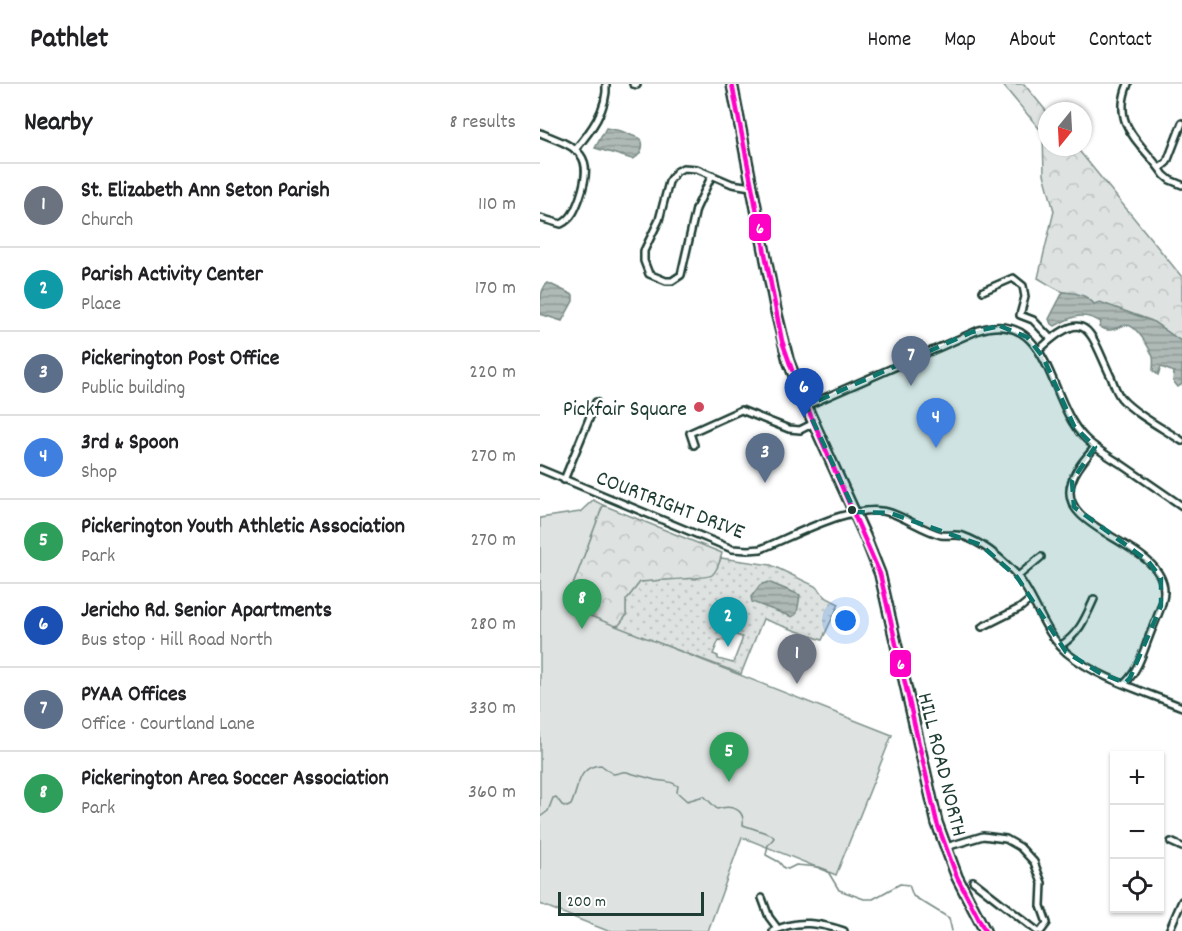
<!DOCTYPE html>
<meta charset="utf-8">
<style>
:root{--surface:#fff;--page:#f6f6f6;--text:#202124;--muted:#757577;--line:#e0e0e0;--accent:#1a73e8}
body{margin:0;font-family:Dekko,sans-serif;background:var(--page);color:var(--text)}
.controls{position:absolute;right:18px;bottom:18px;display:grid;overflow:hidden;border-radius:0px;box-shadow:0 2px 4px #0004}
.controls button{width:54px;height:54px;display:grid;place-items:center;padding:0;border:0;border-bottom:2px solid var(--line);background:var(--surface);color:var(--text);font:30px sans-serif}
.compass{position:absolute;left:498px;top:18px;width:54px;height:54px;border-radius:50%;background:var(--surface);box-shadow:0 2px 4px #0004;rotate:198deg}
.scale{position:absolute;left:18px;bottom:15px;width:146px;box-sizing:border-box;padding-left:6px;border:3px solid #1f3d34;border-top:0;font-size:16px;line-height:21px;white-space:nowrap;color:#1f3d34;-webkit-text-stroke:4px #fff;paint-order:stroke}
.you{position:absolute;left:306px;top:537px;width:21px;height:21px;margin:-15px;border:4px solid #fff;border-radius:50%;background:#1a73e8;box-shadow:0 0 0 9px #1a73e833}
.badge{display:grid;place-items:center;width:39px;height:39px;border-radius:50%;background:var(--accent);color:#fff;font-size:20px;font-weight:700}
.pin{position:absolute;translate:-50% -50px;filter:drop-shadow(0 2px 3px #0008)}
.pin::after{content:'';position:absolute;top:32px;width:21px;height:18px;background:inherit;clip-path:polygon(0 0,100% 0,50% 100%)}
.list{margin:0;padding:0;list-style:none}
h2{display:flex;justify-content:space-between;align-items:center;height:78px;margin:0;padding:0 24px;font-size:26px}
h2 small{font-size:20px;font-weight:400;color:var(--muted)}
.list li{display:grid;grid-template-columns:39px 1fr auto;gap:18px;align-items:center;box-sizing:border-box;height:84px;padding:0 24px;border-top:2px solid var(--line)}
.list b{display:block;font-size:22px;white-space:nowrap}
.list p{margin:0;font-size:20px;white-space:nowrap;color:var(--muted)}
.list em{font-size:20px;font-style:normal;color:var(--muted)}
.icon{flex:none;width:33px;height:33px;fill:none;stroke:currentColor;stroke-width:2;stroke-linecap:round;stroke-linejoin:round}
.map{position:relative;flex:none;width:642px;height:847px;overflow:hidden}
header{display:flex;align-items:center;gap:36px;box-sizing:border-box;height:84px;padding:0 30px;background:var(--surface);border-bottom:2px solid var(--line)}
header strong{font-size:28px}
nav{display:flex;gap:33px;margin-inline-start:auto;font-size:21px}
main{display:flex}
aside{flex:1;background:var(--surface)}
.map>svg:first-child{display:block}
</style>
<header>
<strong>Pathlet</strong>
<nav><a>Home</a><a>Map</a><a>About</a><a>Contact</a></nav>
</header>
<main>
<aside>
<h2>Nearby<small>8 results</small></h2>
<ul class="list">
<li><span class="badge" style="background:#6b7280">1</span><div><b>St. Elizabeth Ann Seton Parish</b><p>Church</p></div><em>110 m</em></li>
<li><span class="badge" style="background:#0f9aa8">2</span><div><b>Parish Activity Center</b><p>Place</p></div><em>170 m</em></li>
<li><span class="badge" style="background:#5c6f8a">3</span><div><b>Pickerington Post Office</b><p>Public building</p></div><em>220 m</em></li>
<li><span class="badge" style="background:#3f7fe0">4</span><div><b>3rd &amp; Spoon</b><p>Shop</p></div><em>270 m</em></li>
<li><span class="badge" style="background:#2e9e5b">5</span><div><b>Pickerington Youth Athletic Association</b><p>Park</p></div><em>270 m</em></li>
<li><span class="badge" style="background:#1a4fb4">6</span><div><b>Jericho Rd. Senior Apartments</b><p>Bus stop · Hill Road North</p></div><em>280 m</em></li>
<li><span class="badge" style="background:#5c6f8a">7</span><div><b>PYAA Offices</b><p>Office · Courtland Lane</p></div><em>330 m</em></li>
<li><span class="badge" style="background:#2e9e5b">8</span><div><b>Pickerington Area Soccer Association</b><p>Park</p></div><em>360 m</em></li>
</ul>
</aside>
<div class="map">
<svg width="642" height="847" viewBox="0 0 642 847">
<defs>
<pattern id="grass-dots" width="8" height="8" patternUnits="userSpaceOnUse" patternTransform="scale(1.5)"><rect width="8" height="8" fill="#dee3e2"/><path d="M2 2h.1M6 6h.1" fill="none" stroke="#bec4c2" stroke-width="1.8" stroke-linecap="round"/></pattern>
<pattern id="forest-crowns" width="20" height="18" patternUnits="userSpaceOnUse" patternTransform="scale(1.5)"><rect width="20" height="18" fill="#dee3e2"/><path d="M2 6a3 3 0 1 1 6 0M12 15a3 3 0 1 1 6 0" fill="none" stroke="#bec4c2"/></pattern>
<pattern id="water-rules" width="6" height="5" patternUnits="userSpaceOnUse" patternTransform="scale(1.5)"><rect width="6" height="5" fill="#afbab7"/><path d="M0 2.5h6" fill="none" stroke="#8e9896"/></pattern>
</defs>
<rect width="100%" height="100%" fill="#fff"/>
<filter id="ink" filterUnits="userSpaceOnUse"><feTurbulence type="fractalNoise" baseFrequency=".0167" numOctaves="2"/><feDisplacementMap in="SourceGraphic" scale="12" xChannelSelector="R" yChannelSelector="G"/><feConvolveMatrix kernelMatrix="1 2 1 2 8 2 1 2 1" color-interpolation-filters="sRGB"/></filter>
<g filter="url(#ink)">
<!-- grass -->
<path fill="url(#grass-dots)" stroke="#7e908b" stroke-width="1.5" fill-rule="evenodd" d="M 181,474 L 231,481 L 275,502 L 287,514 L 299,520 L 282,556 L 223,535 L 201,590 L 74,542 L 79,540 L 86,532 L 86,516 L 100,498 L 144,494 L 156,495 L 177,484 ZM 190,549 L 202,553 L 202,556 L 193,579 L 178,575 L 178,572 L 173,570 L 179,556 L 186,557 Z"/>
<!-- forest -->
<g fill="url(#forest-crowns)" stroke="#7e908b" stroke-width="1.5">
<path d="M 462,0 L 484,0 L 507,28 L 507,63 L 536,63 L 642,193 L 642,258 L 612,237 L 560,219 L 554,220 C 543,208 538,212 524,208 C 515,205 507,199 498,194 L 514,127 L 504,90 L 503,49 Z"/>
<path d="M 63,421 L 182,469 C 180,476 178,486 172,491 C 167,495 112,496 100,498 L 86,516 L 86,532 L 79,541 L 74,542 L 25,522 Z"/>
</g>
<!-- park -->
<polygon fill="#dee3e2" stroke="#7e908b" stroke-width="1.5" points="53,416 63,421 25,522 352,651 296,791 202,753 168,847 68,847 0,820 0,434 40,428"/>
<!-- water -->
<g fill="url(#water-rules)" stroke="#758883" stroke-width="1.5">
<path d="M 66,44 L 81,47 L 101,55 C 105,63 100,73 92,75 L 55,64 Z"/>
<path d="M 8,199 L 33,211 L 33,217 L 22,237 L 0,230 C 0,219 0,204 8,199 Z"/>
<path d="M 523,208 C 536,209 545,210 554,220 L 560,218 L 612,237 L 642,258 L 642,300 L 638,303 L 633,297 L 634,288 L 621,283 L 618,291 L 613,287 C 613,283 614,277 613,273 C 610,265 596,240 586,241 C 574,243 574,250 559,243 L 561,238 C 541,227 532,233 515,242 L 511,240 L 509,235 Z"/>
<polygon points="228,498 260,511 257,529 252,533 212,518 211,513 220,501"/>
</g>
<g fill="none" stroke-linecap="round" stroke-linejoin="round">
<!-- stream -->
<path stroke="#758883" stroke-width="1.5" d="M 0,733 L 8,727 L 13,714 L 16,713 L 22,721 L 27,723 L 31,721 C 39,704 37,682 61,681 L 73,690 C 77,690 83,687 87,688 C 96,691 105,693 115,696 C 124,698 130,696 138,702 L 137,708 L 147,717 L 164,712 L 177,725 C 191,721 205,724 203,741 L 232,751 L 234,754 L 228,761 L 226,771 L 239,778 L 244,784 L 248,785 L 256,781 L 279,783 L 287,786 L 299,806 L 324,815 L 333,815 L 360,800 L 369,801 L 373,812 L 409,834 L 412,847"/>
<defs>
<g id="street">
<polyline points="93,0 97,1"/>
<path d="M 588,0 C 570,43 603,59 624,91 L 630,96 L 642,101"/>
<path d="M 0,49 C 38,64 55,69 40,113 C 36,124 32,135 21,140 L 0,134"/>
<path d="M 35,66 C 50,48 68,25 66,0"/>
<polyline points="620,84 627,78 642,39"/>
<polyline points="172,91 156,125 141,191 132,197 126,197 109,190 104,177 104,167 119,136 129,98 136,88 143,84 157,85 192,100 211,103"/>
<polyline points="443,207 473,194 483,202 485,213 480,231 493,236 511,255"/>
<path d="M 499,266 C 548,220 549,247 571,293 C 574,300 576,308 581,314 C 595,330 624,345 642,357"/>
<path d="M 266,322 L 439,246 C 511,224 508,318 544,353 C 554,364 568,372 581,380 C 601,394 622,408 642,422"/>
<polyline points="154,361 150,349 201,326 249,345 260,346 274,339"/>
<path d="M 555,363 C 547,373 536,384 532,397 C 513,447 625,458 624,508 C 624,520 617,532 613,543 C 605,561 600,585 585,599"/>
<path d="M 0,385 L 192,465 L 208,466 L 221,465 C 256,451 315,417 351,429 C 368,435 383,446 401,451 C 408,452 416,450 423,452 C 443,459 461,474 475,489 C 496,513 502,547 527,569 C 557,594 606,608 642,623"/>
<polyline points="24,396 56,318"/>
<polyline points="477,493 501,473"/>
<polyline points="442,543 480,524 491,515"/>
<path d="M 520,562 C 539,550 545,535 554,515"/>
<polyline points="631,758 642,763"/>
<polyline points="406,763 443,752 466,755 480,763 494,778 502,799 501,822 507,839 501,847"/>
<polyline points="433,797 497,847"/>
<polyline points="222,814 229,833 238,845"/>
<path d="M 233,847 C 258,835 280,839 304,847"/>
<polyline points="629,847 642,817"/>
</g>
<polyline id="primary" points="192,0 236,227 248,276 266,322 325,452 340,490 397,739 417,793 445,847"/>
</defs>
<!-- street casing -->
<use href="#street" stroke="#1f3d34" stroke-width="10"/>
<!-- primary casing -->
<use href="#primary" stroke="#1f3d34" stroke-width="14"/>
<!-- street -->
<use href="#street" stroke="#fff" stroke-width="5"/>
<!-- primary -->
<use href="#primary" stroke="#fff" stroke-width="9"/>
<defs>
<g id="bus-1">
<polyline points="192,0 242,257 252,286"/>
<polyline points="264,316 340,490 397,739 417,793 445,847"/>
</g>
</defs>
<!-- bus-1 casing -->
<use href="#bus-1" stroke="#fff" stroke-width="9"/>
<!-- bus-1 -->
<use href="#bus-1" stroke="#ff00c5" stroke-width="4.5"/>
</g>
</g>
<!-- marked area -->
<path fill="#0f766e" fill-opacity="0.2" stroke="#0f766e" stroke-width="4.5" stroke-dasharray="12 8" stroke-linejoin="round" d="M 460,242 L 487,253 L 503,273 L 534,342 L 555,363 L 532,397 L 534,423 L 608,477 L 621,494 L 621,522 L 590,594 L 585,599 L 560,589 L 526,568 L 477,493 L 441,461 L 350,429 L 315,428 L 266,322 L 432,248 Z"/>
<!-- markers -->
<circle fill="#d1495b" stroke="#fff" stroke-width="2" cx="159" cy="323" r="6"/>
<circle fill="#1f3d34" stroke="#fff" stroke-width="2" cx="312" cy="426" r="5"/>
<g text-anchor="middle" stroke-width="4.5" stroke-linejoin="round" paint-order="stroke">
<!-- poi labels -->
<g font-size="22" fill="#1f3d34" stroke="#fff" text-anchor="end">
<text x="147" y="331">Pickfair Square</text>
</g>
<!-- street labels -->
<g font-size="22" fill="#1f3d34" stroke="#fff">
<text transform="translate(131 419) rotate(21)" y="8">COURTRIGHT DRIVE</text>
<text transform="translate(404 680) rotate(76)" y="8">HILL ROAD NORTH</text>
</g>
</g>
<g stroke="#fff" stroke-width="2">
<rect x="208" y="129" width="24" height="29" rx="6" fill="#ff00c5"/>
<rect x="349" y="565" width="23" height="29" rx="6" fill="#ff00c5"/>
</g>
<g font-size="16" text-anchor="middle" font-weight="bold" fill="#fff">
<text x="220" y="149">6</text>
<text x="361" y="585">6</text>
</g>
</svg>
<div class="controls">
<button>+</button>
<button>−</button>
<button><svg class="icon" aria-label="locate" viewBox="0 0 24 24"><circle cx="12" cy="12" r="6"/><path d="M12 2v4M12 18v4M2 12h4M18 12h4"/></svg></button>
</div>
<svg class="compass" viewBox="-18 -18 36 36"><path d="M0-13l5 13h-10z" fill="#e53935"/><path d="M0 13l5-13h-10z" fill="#757577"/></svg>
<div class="scale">200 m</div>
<div class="you"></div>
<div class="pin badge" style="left:257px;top:600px;background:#6b7280">1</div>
<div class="pin badge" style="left:188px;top:563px;background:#0f9aa8">2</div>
<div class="pin badge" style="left:225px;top:399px;background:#5c6f8a">3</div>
<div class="pin badge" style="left:396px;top:364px;background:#3f7fe0">4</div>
<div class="pin badge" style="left:189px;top:698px;background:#2e9e5b">5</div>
<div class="pin badge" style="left:264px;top:334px;background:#1a4fb4">6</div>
<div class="pin badge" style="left:371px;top:302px;background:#5c6f8a">7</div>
<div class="pin badge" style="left:42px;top:545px;background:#2e9e5b">8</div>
</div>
</main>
